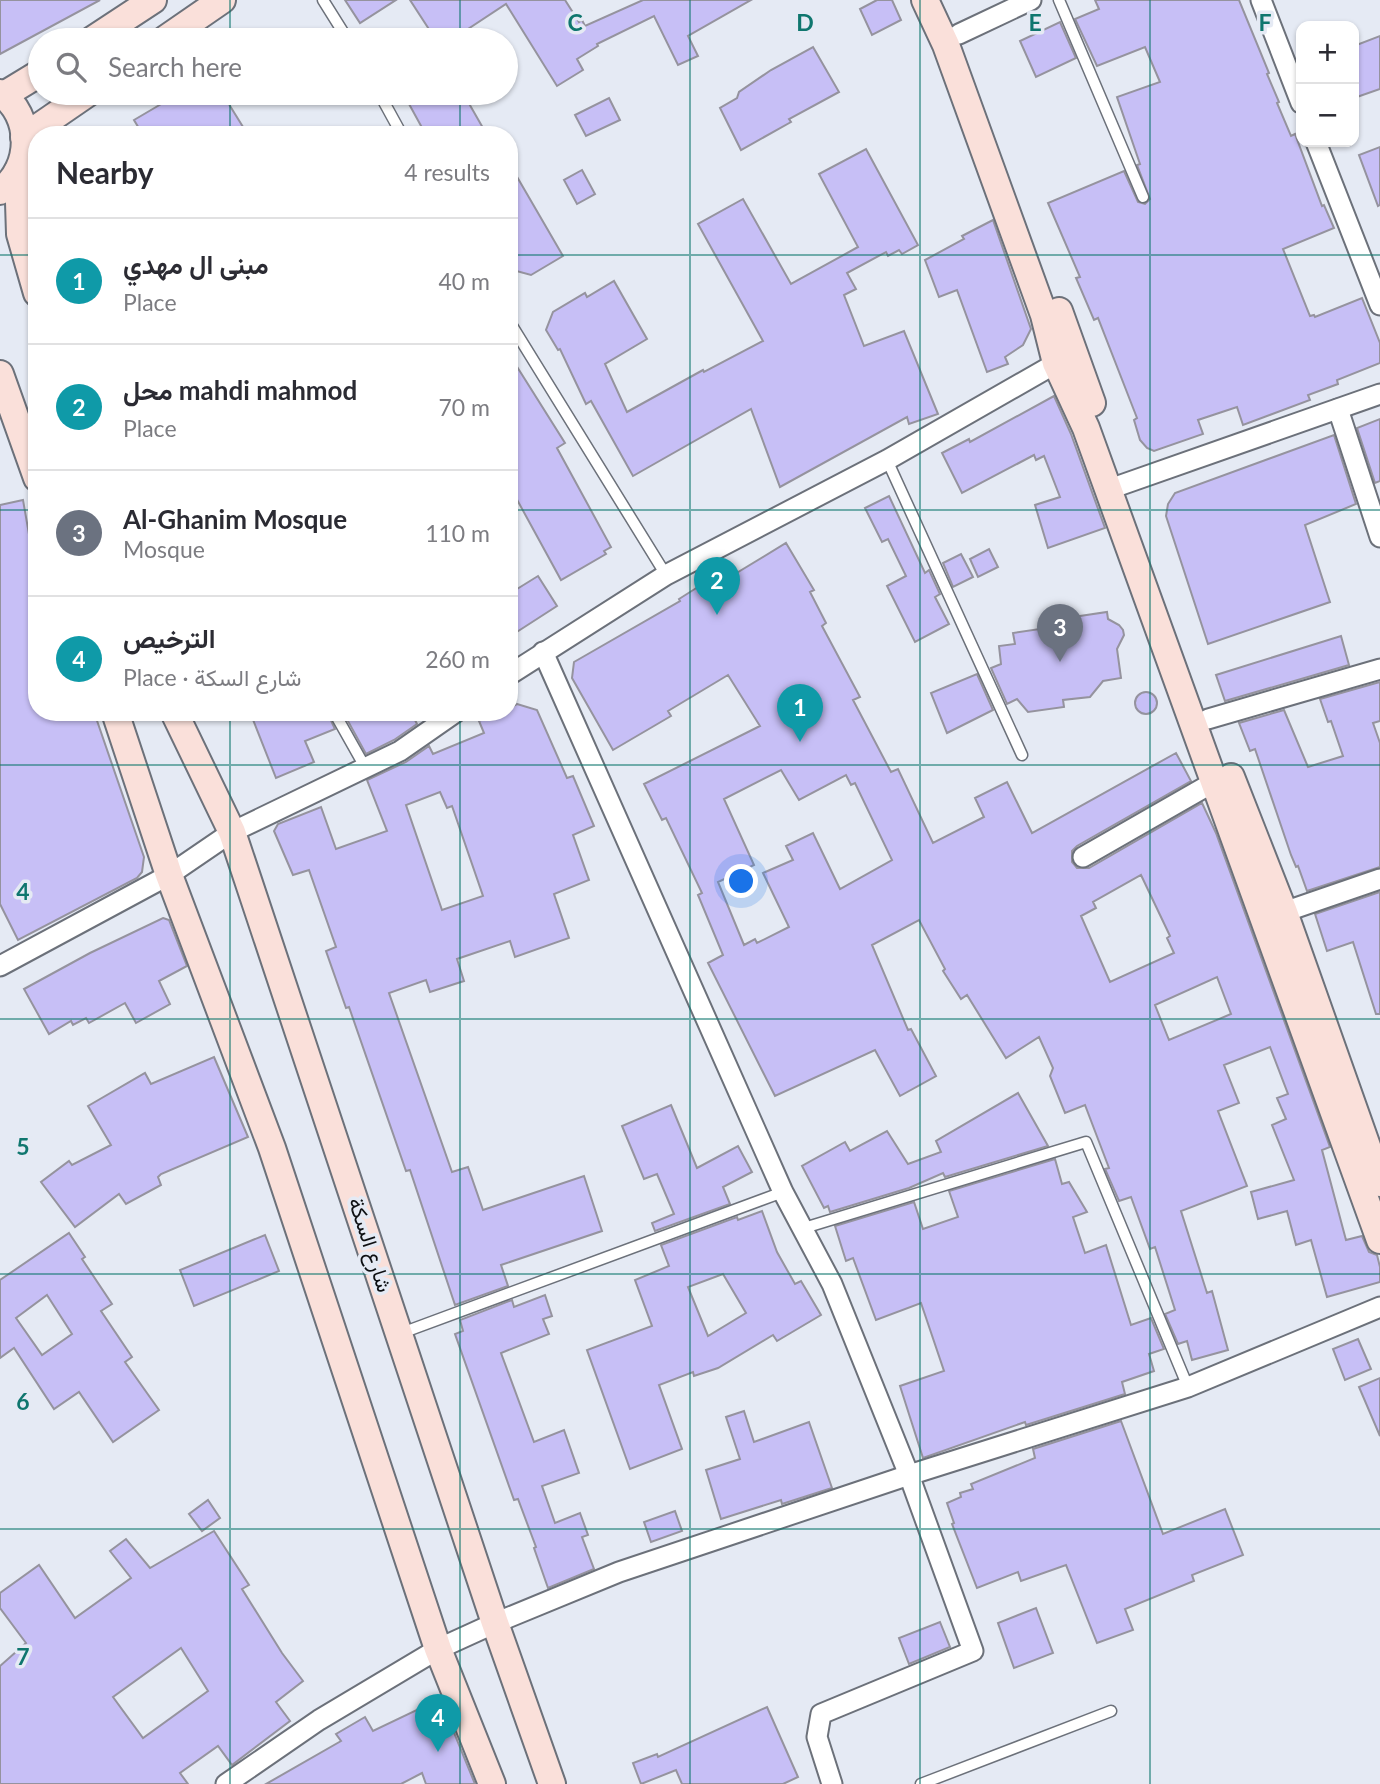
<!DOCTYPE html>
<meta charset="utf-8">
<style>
:root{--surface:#fff;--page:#f7f7f7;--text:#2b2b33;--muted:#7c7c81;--line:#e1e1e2;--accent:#ea580c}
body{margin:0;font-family:Lato,Vazirmatn,sans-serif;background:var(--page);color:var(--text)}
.controls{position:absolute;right:21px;top:21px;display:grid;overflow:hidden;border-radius:14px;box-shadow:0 2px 5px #0004}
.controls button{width:63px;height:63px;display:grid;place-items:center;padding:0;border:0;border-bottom:2px solid var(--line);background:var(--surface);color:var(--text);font:35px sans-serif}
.you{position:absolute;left:742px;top:882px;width:24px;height:24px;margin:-18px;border:5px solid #fff;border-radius:50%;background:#1a73e8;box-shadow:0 0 0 10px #1a73e833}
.badge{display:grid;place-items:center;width:46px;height:46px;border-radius:50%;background:var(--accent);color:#fff;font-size:23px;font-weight:700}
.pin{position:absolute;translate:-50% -58px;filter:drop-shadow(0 2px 4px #0008)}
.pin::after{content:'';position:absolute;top:37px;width:24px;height:21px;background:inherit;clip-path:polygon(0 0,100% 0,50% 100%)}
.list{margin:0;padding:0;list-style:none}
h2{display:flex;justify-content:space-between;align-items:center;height:91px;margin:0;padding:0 28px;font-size:30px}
h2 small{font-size:23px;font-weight:400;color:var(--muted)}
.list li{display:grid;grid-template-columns:46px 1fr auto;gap:21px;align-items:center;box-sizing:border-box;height:126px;padding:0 28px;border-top:2px solid var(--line)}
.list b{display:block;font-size:26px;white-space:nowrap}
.list p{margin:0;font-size:23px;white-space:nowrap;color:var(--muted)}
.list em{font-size:23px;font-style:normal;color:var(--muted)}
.icon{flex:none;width:38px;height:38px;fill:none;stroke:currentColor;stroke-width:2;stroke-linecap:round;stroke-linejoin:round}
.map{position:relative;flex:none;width:1380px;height:1784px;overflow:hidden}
.search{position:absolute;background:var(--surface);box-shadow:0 2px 5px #0004;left:28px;top:28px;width:490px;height:77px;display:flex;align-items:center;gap:18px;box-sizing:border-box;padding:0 24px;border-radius:38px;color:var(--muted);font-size:26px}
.panel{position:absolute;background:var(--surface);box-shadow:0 2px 5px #0004;left:28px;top:126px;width:490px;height:595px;border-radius:28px}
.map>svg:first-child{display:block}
</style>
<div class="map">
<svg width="1380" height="1784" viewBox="0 0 1380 1784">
<rect width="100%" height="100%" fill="#e5eaf4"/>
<!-- building -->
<g fill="#c7bff6" stroke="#95939e" stroke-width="2" fill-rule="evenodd">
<polygon points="0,0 100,0 0,54"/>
<polygon points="345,0 396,0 360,23"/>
<polygon points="410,0 565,0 579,22 582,20 585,26 643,0 751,0 688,36 698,56 678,65 654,16 597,44 598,46 577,59 583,70 557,86 506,4 465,31 471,40 436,40"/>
<polygon points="877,0 892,0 901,20 872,35 860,9"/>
<polygon points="1095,0 1239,0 1269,73 1267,74 1279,102 1277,103 1291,136 1295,134 1322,206 1324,205 1334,228 1283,249 1310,316 1314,315 1315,317 1362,298 1380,343 1380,363 1337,380 1338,384 1308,395 1310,400 1243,425 1237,407 1198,420 1203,434 1154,451 1147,448 1140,440 1134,420 1137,418 1098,318 1094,320 1076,278 1080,277 1048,203 1124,171 1138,202 1145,204 1150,199 1137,165 1140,164 1117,97 1160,82 1145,47 1097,66 1075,19 1099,9"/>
<polygon points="1060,22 1076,58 1036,77 1020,41"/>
<polygon points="1380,36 1380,89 1354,98 1354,46"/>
<polygon points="813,47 839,92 789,119 791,122 741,150 720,108 737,98 739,92 771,70"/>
<polygon points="180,93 222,93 248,135 143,135 134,120"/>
<polygon points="403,93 463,93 487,135 426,135"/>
<polygon points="609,98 620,120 586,136 575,115"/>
<polygon points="1380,147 1380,205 1378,206 1359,155"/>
<polygon points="866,149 918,245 902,254 899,250 888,256 886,252 847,273 856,289 844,295 864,346 904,331 938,414 909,424 907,417 780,487 751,409 633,476 591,401 586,404 560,349 558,350 546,330 553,312 585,293 587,297 614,281 647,339 605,364 627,412 703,370 704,372 763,341 698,224 743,199 791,284 858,247 819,174"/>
<polygon points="509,163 563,256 531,275 509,269"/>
<polygon points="582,170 595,194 577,204 564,180"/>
<polygon points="993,220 1031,329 1023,345 1005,357 1008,364 987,372 957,290 939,297 925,260 964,239 962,236"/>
<polygon points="509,354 565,443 557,448 611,547 604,551 606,554 561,580 509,485"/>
<polygon points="1054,396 1071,434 1105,528 1048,548 1035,505 1060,497 1044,456 1036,460 1034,455 962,493 942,453 969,439 970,442"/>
<polygon points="1380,419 1380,481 1375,483 1357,428"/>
<polygon points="1334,435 1356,504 1305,525 1330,602 1208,644 1166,516 1168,504 1175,493"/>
<polygon points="889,496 925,573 929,570 940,594 935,597 949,624 915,642 887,586 906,576 888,539 882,542 865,508"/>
<polygon points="23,500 37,580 37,712 94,712 144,857 142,872 137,878 18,940 0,904 0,505"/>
<path d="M 786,543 L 814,590 L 810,592 L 826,623 L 822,626 L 860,697 L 853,700 L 891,772 L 898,769 L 933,843 L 984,817 L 975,798 L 1007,782 L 1032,833 L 1176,753 L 1191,781 L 1077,846 L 1072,851 L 1072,862 L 1077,868 L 1089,868 L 1202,803 L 1216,833 L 1330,1147 L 1322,1150 L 1346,1240 L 1362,1236 L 1369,1252 L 1377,1255 L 1380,1267 L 1380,1282 L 1327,1297 L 1311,1240 L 1296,1245 L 1287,1211 L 1258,1219 L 1251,1192 L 1294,1180 L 1272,1125 L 1286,1119 L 1277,1098 L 1288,1094 L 1270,1047 L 1224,1065 L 1239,1103 L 1218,1111 L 1247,1186 L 1181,1211 L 1207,1293 L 1212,1291 L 1228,1350 L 1192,1360 L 1187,1341 L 1178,1344 L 1165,1314 L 1175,1310 L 1155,1247 L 1150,1249 L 1131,1197 L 1119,1201 L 1105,1169 L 1109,1168 L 1085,1105 L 1065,1113 L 1050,1076 L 1053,1068 L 1039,1037 L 1006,1058 L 967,995 L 961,999 L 943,971 L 945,969 L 919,920 L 872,945 L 908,1030 L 911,1029 L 936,1076 L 900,1096 L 875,1050 L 775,1096 L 708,963 L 723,955 L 698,895 L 702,893 L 666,818 L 662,820 L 644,784 L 760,726 L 728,675 L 668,711 L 671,716 L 613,750 L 572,678 L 574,662 L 680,601 L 679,599 L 720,573 L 725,580 ZM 781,770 L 799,800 L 846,775 L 851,785 L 855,783 L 892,860 L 840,889 L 813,833 L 786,846 L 793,860 L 763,873 L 789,927 L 757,943 L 755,939 L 744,945 L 718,882 L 754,865 L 724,799 ZM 1141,875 L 1170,936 L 1167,938 L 1174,953 L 1110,982 L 1081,916 L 1096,908 L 1093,902 ZM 1217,977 L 1231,1014 L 1169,1040 L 1155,1005 Z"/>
<polygon points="989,549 998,567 978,577 970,559"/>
<polygon points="961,554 973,577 953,587 943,563"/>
<polygon points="538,576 557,606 509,637 509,594"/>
<polygon points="1107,612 1108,619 1119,625 1123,630 1124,635 1117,649 1121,678 1103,681 1090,697 1063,700 1064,707 1028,712 1017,699 1007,704 991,668 1001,664 999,646 1015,644 1013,633 1047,628 1046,621"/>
<polygon points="1341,636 1349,665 1225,701 1216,675"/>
<polygon points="977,674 993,710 947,733 931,693"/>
<polygon points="1380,682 1380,721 1373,723 1380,743 1380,867 1307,891 1298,866 1296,867 1291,855 1255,749 1250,751 1239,723 1284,710 1308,767 1343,756 1331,721 1328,722 1320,699"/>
<circle cx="1146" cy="703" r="11"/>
<path d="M 517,704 L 537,710 L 567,778 L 573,776 L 594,826 L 573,835 L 589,880 L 554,894 L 569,938 L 515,957 L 510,941 L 457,959 L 464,981 L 430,992 L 426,980 L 389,993 L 452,1172 L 468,1167 L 483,1210 L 584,1176 L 602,1231 L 501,1265 L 508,1286 L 455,1305 L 410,1170 L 406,1171 L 349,1007 L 346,1008 L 326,951 L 336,947 L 309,870 L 293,875 L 274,831 L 278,824 L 321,807 L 336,849 L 387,831 L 367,780 L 406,762 L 429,746 L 433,754 L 484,733 L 479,721 L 499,712 L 509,712 L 509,708 ZM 440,792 L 447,808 L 452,806 L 483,896 L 442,910 L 406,805 Z"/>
<polygon points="250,712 327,712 335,729 305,741 314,762 276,778"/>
<polygon points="343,712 411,712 417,724 394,740 366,754"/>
<polygon points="1380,892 1380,1014 1376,1014 1353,942 1327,951 1315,914"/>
<polygon points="163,918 169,920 187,966 159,981 170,1004 136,1023 125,1003 89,1023 86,1018 73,1025 71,1021 49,1034 24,989 90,953"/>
<polygon points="214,1057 248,1137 161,1174 158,1177 161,1185 126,1204 119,1194 75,1227 41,1182 69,1161 72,1165 111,1145 88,1106 145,1073 151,1084"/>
<polygon points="1018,1093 1048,1146 945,1177 943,1173 909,1188 830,1212 828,1206 824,1208 802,1166 845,1142 850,1151 887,1131 908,1164 941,1152 936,1141"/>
<polygon points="671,1105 697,1168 738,1146 752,1172 723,1187 730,1204 655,1231 652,1223 674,1214 657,1174 644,1179 622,1126"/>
<polygon points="1055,1159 1062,1184 1069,1182 1087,1212 1073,1217 1085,1253 1106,1245 1131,1325 1151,1318 1164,1349 1149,1354 1154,1371 1122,1382 1125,1394 1026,1425 1025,1422 923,1458 900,1386 944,1371 921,1303 876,1320 853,1258 846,1261 835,1226 914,1202 923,1229 958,1217 949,1191"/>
<path d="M 762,1211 L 777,1252 L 795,1284 L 801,1281 L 821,1315 L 777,1341 L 773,1335 L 718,1368 L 694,1376 L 693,1372 L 659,1385 L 682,1449 L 630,1469 L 587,1350 L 652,1326 L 635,1280 L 669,1266 L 661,1245 L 737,1217 L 738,1220 ZM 723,1274 L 746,1313 L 708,1336 L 688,1287 Z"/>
<path d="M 69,1233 L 85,1257 L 82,1259 L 112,1304 L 101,1311 L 132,1357 L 125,1362 L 159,1410 L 113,1442 L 79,1392 L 54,1409 L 14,1348 L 0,1358 L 0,1280 ZM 47,1295 L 72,1334 L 42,1355 L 16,1318 Z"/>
<polygon points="265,1235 279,1271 194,1306 180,1270"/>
<polygon points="545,1295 552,1316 543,1319 549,1334 501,1353 534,1442 564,1430 579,1473 542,1486 555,1523 580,1513 588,1535 582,1537 594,1569 548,1588 534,1548 536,1547 518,1499 514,1500 455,1334 463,1331 460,1320 512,1300 514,1307"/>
<polygon points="1358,1339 1371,1369 1345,1380 1333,1349"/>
<polygon points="1380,1378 1380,1436 1359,1387"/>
<polygon points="744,1411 754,1442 809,1422 832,1488 782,1504 781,1500 721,1519 706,1470 740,1459 726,1417"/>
<polygon points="1121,1421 1163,1534 1225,1509 1243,1555 1192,1575 1194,1581 1125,1609 1133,1630 1097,1643 1066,1565 1021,1581 1018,1572 977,1588 952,1524 954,1523 947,1503 961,1497 960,1493 973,1489 971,1484 1035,1458 1033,1449"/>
<polygon points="208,1500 220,1518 202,1531 189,1514"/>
<polygon points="675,1511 682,1531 651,1542 644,1522"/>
<path d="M 214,1531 L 249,1585 L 242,1589 L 282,1653 L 303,1681 L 276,1702 L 290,1721 L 232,1765 L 218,1746 L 180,1773 L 188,1784 L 0,1784 L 0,1666 L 26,1643 L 0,1608 L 0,1593 L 39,1565 L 75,1618 L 131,1578 L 110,1551 L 126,1539 L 150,1568 ZM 181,1648 L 208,1691 L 143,1738 L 113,1697 Z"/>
<polygon points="1036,1608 1053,1653 1014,1668 998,1623"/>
<polygon points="940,1622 950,1647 909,1664 899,1638"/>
<polygon points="425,1706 446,1713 475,1784 426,1784 422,1773 401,1784 266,1784 341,1741 336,1734 365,1717 373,1731"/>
<polygon points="767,1707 798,1777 783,1784 682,1784 676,1770 641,1784 633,1763 657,1754 658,1757"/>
</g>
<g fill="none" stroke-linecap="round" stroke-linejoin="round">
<defs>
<g id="lane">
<polyline points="323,0 348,40"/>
<polyline points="1059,0 1143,197"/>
<polyline points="379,93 402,135"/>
<polyline points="509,321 666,575"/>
<polyline points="887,460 1022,755"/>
<polyline points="334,712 365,767"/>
<polyline points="804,1228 1086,1142 1188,1387"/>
<polyline points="399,1334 783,1192"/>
<polyline points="921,1784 1111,1711"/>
</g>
<g id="street">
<polyline points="1261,0 1301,103"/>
<polyline points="959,34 1031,0"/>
<polyline points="1316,142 1380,305"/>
<polyline points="1338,409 1380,537"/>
<polyline points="1121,485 1380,394"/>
<polyline points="543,652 783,1192 832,1284 909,1475 973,1651 821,1714 817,1737 832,1784"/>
<polyline points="509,675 666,575 887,460 1067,357"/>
<polyline points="1208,719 1380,669"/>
<polyline points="1083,857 1214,782"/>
<polyline points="1284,912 1380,879"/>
<polyline points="0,966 169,875 232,832 400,751 456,712"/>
<polyline points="226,1784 319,1720 438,1649 495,1623 619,1572 909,1475 1188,1387 1380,1307"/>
</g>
<g id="secondary">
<polyline points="925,0 946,45 1044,315 1056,363 1086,428 1380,1240"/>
<polyline points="92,40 153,0"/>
<polyline points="164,40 222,0"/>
<path d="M 0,93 C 33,115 33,168 0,191"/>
<polyline points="4,95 40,73"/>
<polyline points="24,137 88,93"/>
<polyline points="18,171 20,234 37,293"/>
<polyline points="1059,311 1092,403"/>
<polyline points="0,374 37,478"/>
<polyline points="115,712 169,875 272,1148 438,1649 492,1784"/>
<polyline points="174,712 232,832 495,1623 552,1784"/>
<polyline points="1231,777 1284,912 1380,1183"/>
</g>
</defs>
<!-- lane casing -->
<use href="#lane" stroke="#6c717a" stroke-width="13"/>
<!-- street casing -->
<use href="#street" stroke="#6c717a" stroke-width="23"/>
<!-- secondary casing -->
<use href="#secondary" stroke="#6c717a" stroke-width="30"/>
<!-- lane -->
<use href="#lane" stroke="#fff" stroke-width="10"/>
<!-- street -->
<use href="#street" stroke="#fff" stroke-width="19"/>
<!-- secondary -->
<use href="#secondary" stroke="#fae0da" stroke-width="26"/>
</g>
<!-- grid -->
<path fill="none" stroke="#0f766e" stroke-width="2" stroke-opacity="0.55" d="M 230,0 L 230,40M 460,0 L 460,40M 690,0 L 690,1784M 920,0 L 920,1784M 1150,0 L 1150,1784M 230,93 L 230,135M 460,93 L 460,135M 0,255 L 37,255M 509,255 L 1380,255M 0,510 L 37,510M 509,510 L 1380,510M 230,712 L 230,1784M 460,712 L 460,1784M 0,765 L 1380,765M 0,1019 L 1380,1019M 0,1274 L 1380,1274M 0,1529 L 1380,1529"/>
<g text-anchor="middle" stroke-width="7" stroke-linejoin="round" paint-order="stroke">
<!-- street labels -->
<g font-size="21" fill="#0d0f12" stroke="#e5eaf4">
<text transform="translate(370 1245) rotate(72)" y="7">شارع السكة</text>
</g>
</g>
<g font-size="23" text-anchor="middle" font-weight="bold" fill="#0f766e" stroke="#e5eaf4" stroke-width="7" stroke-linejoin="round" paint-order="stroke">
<text x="575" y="31">C</text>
<text x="805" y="31">D</text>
<text x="1035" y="31">E</text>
<text x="1265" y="31">F</text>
<text x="23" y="900">4</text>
<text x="23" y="1155">5</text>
<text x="23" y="1410">6</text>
<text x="23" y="1665">7</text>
</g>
</svg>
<div class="controls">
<button>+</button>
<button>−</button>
</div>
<div class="you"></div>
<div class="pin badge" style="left:800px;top:742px;background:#0f9aa8">1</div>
<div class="pin badge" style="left:717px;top:615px;background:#0f9aa8">2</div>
<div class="pin badge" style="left:1060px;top:662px;background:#6b7280">3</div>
<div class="pin badge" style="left:438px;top:1752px;background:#0f9aa8">4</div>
<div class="search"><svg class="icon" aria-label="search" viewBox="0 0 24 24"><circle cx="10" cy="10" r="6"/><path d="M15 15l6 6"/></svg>Search here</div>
<section class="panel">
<h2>Nearby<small>4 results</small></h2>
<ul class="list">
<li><span class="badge" style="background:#0f9aa8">1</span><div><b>مبنى ال مهدي</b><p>Place</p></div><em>40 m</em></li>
<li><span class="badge" style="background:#0f9aa8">2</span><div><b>محل mahdi mahmod</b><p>Place</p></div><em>70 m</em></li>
<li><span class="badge" style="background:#6b7280">3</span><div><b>Al-Ghanim Mosque</b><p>Mosque</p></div><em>110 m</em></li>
<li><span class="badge" style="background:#0f9aa8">4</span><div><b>الترخيص</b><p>Place · شارع السكة</p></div><em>260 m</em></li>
</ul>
</section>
</div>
